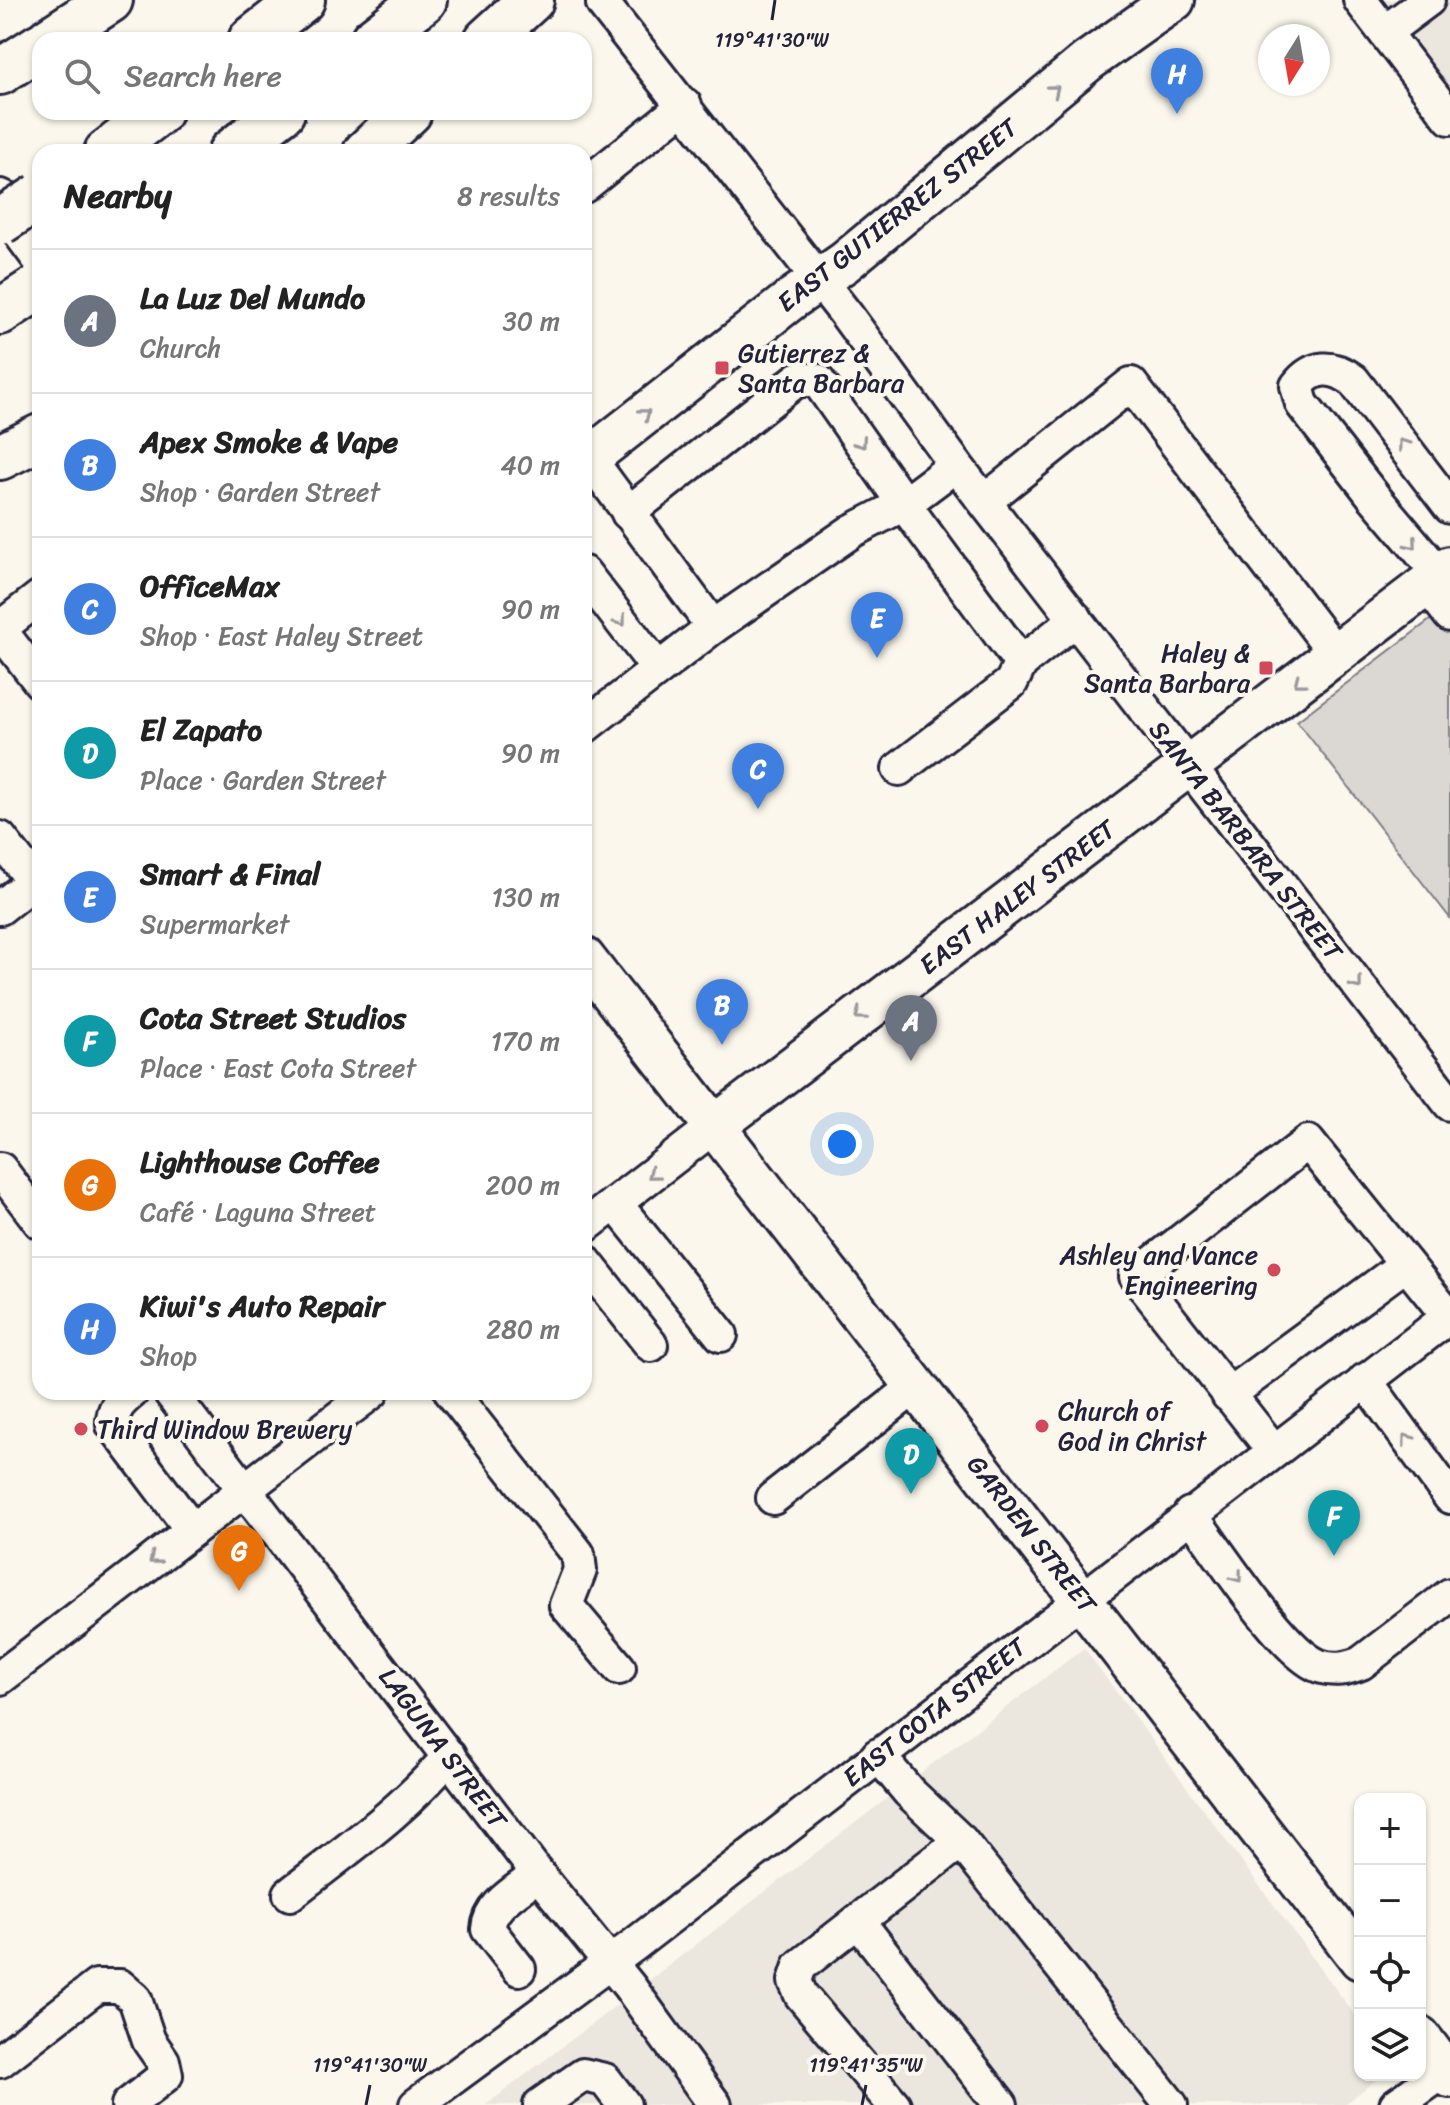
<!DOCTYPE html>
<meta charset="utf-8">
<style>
:root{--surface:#fff;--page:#f2f2f2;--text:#222;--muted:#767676;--line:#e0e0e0;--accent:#d93025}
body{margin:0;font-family:Sriracha,sans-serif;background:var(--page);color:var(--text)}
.controls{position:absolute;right:24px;bottom:24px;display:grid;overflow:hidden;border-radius:16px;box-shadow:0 2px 6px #0004}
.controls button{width:72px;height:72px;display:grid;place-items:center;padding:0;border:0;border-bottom:2px solid var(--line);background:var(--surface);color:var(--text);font:40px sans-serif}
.compass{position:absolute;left:1258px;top:24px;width:72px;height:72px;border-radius:50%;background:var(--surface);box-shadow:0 2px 6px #0004;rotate:191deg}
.you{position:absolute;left:842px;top:1144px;width:28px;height:28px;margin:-20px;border:6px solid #fff;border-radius:50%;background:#1a73e8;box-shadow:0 0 0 12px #1a73e833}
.badge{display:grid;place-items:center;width:52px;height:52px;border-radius:50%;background:var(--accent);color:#fff;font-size:26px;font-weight:700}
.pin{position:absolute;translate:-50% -66px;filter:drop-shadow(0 2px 4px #0008)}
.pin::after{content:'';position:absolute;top:42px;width:28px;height:24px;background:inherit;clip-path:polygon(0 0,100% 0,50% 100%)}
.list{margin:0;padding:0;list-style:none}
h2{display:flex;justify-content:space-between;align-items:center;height:104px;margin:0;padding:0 32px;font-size:34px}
h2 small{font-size:26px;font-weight:400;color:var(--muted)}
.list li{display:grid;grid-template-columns:52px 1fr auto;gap:24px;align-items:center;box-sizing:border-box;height:144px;padding:0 32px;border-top:2px solid var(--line)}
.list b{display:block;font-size:30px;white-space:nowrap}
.list p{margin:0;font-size:26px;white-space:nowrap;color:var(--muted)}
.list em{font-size:26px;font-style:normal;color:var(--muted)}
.icon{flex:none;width:44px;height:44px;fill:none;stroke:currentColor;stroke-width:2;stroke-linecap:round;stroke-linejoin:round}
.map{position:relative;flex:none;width:1450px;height:2105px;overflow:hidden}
.search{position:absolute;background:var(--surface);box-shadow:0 2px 6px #0004;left:32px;top:32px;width:560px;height:88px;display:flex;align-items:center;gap:20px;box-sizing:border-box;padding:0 28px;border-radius:24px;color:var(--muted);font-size:30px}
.panel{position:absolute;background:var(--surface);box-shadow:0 2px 6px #0004;left:32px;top:144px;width:560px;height:1256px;border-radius:24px}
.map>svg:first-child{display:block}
</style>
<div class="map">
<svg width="1450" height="2105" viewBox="0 0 1450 2105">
<rect width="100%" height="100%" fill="#fbf7ec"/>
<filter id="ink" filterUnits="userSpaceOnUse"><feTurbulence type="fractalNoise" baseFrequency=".0125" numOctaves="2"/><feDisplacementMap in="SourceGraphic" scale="16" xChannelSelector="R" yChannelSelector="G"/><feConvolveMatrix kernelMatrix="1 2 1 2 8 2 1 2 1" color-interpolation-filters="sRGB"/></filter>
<g filter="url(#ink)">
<!-- built -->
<g fill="#ebe7df">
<polygon points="1358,0 1450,0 1450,122"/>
<polygon points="1084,1648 1360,2022 1360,2075 1382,2075 1344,2105 486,2105"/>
</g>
<!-- green -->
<polygon fill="#dbd8d3" stroke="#7e7d87" stroke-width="2" points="1438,614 1450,630 1450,918 1297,721"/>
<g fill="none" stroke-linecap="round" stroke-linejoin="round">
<defs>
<g id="minor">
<polyline points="1360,0 1450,118"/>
<polyline points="603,4 845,313 956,465 1450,1104"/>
<polyline points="1385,32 1428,0"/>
<polyline points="584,186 685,105"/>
<polyline points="956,465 904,504 1021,663"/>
<polyline points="985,501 1131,384 1335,653"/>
<polyline points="628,513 798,379 818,381 904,504 852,531 713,627"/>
<polyline points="584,573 658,669"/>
<path d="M 1440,575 L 1374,497 L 1302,404 L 1297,386 C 1313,365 1333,365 1353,380 L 1450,507"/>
<polyline points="1427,585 1450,615"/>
<polyline points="0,628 40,597"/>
<polyline points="0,630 40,682"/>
<polyline points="584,727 713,627 589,458"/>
<polyline points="899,769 1011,683 1021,663 1076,619"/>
<polyline points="0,838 34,881"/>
<polyline points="0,908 40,876"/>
<polyline points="0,1169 40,1222"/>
<polyline points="615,1203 721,1335"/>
<polyline points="584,1227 715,1126"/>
<polyline points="584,1260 651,1345"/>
<polyline points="1365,1380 1450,1497"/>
<path d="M 132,1392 C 120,1402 112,1409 113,1425 L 192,1530"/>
<polyline points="170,1392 538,1874 629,1986 715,2105"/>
<polyline points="451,1392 578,1554 580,1570 566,1605 619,1668"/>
<polyline points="1228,1395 1406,1264"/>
<polyline points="1273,1450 1136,1276 1308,1142 1449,1317"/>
<polyline points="773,1498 916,1386"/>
<path d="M 1190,1514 C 1217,1549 1282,1652 1319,1666 C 1334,1671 1346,1669 1361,1663 L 1450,1595"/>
<polyline points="0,1678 372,1392"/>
<polyline points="878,1755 909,1792 961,1841 1171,2105"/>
<path d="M 290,1894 C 345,1851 405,1810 449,1756"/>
<polyline points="858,1921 1001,2105"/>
<path d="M 519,1969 L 488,1929 C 490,1903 519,1890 538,1874"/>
<polyline points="0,2061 97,1986 120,1986 135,1999 149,2041 163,2061 166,2075 128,2105"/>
<polyline points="416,2105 634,1945 1450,1316"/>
<polyline points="540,2105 583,2075 605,2080 624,2105"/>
<polyline points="894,2105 801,1995 795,1981 800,1966 961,1841"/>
<polyline points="1396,2105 1450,2067"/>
</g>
<g id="major">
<polyline points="0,200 40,254"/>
<polyline points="584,462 793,298 845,262 1088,61 1174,0"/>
<polyline points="584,958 1360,1959"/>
<polyline points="715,1126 1450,567"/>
<polyline points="1420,2037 1450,2077"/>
</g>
<g id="highway">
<polyline points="49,40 110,0"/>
<polyline points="251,40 302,0"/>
<polyline points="373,40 424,0"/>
<polyline points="487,40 531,0"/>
<polyline points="0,72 40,46"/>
<polyline points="107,152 159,112"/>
<polyline points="231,152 282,112"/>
<polyline points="366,152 409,112"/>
<polyline points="0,312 40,286"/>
<polyline points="0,457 40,437"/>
</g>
</defs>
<!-- minor casing -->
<use href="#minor" stroke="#22223b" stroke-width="38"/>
<!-- major casing -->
<use href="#major" stroke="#22223b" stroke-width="46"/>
<!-- highway casing -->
<use href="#highway" stroke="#22223b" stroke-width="50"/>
<!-- minor -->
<use href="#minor" stroke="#fbf7ec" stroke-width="32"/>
<!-- major -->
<use href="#major" stroke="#fbf7ec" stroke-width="40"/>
<!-- highway -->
<use href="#highway" stroke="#fbf7ec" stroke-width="44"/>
<defs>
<polyline id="highway-bridge" points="0,222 40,196"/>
</defs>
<!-- highway-bridge casing -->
<use href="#highway-bridge" stroke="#22223b" stroke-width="50" stroke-linecap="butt"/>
<!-- highway-bridge -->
<use href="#highway-bridge" stroke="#fbf7ec" stroke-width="44"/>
</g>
<!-- one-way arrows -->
<defs><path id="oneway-chevron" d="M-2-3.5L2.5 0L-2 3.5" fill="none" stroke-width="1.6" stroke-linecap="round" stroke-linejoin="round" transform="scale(2)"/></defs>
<g stroke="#99979c">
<use href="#oneway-chevron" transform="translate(1054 90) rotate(-39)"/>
<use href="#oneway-chevron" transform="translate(645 414) rotate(-38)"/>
<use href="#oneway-chevron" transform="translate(861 443) rotate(55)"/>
<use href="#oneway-chevron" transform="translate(1403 444) rotate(-127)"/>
<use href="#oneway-chevron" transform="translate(1412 544) rotate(50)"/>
<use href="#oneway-chevron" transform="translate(621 621) rotate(53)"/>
<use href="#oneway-chevron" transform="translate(1299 682) rotate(142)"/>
<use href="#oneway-chevron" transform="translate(1357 984) rotate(52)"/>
<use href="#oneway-chevron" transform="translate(860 1015) rotate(143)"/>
<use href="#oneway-chevron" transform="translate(653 1174) rotate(142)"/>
<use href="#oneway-chevron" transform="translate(1407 1439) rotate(-127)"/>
<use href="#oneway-chevron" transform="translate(154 1559) rotate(142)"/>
<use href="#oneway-chevron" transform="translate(1237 1577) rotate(53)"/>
</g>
</g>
<!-- ticks -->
<path fill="none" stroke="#22223b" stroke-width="3" d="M 772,20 L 775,0M 366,2105 L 370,2085M 862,2105 L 866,2085"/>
<!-- markers -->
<g fill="#d1495b" stroke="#fbf7ec" stroke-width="3">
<rect x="714" y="360" width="16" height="16" rx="4"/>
<rect x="1258" y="660" width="16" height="16" rx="4"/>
<circle cx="1274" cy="1270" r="8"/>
<circle cx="1042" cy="1426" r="8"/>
<circle cx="81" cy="1429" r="8"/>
</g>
<g text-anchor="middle" stroke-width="8" stroke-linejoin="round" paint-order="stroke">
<!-- street labels -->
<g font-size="26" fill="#22223b" stroke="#fbf7ec">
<text transform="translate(897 215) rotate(-38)" y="9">EAST GUTIERREZ STREET</text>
<text transform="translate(1246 840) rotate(52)" y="9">SANTA BARBARA STREET</text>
<text transform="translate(1017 897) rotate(-37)" y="9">EAST HALEY STREET</text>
<text transform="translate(1032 1534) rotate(52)" y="9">GARDEN STREET</text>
<text transform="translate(934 1712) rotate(-38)" y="9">EAST COTA STREET</text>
<text transform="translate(443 1748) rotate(53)" y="9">LAGUNA STREET</text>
</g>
<!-- poi labels -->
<g font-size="26" fill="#22223b" stroke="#fbf7ec" text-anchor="start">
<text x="738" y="362">Gutierrez &amp;<tspan x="738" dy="30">Santa Barbara</tspan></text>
<text x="1250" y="662" text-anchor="end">Haley &amp;<tspan x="1250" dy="30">Santa Barbara</tspan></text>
<text x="1258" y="1264" text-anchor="end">Ashley and Vance<tspan x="1258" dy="30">Engineering</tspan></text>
<text x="1058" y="1420">Church of<tspan x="1058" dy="30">God in Christ</tspan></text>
<text x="97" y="1438">Third Window Brewery</text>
</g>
</g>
<g font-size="20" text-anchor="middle" fill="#22223b" stroke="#fbf7ec" stroke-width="8" stroke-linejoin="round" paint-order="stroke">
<text x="772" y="47">119°41'30"W</text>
<text x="370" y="2072">119°41'30"W</text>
<text x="866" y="2072">119°41'35"W</text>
</g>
</svg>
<div class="controls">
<button>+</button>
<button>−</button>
<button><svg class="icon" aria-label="locate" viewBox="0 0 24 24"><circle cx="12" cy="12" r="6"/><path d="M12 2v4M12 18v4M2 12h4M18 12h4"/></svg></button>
<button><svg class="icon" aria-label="layers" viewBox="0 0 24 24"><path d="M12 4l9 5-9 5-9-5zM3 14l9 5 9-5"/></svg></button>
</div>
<svg class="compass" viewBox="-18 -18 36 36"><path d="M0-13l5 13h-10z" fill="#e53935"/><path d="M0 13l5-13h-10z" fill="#767676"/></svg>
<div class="you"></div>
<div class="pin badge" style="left:911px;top:1061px;background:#6b7280">A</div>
<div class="pin badge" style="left:722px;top:1045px;background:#3f7fe0">B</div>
<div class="pin badge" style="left:758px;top:809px;background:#3f7fe0">C</div>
<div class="pin badge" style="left:911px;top:1494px;background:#0f9aa8">D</div>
<div class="pin badge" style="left:877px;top:658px;background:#3f7fe0">E</div>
<div class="pin badge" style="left:1334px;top:1556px;background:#0f9aa8">F</div>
<div class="pin badge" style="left:239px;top:1591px;background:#e8710a">G</div>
<div class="pin badge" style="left:1177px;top:114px;background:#3f7fe0">H</div>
<div class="search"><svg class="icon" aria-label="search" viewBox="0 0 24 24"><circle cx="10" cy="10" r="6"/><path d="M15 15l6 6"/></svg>Search here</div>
<section class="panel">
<h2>Nearby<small>8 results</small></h2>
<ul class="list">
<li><span class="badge" style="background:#6b7280">A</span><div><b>La Luz Del Mundo</b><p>Church</p></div><em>30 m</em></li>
<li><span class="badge" style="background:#3f7fe0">B</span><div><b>Apex Smoke &amp; Vape</b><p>Shop · Garden Street</p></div><em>40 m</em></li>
<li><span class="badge" style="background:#3f7fe0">C</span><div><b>OfficeMax</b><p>Shop · East Haley Street</p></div><em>90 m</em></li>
<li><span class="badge" style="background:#0f9aa8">D</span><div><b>El Zapato</b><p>Place · Garden Street</p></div><em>90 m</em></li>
<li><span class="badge" style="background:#3f7fe0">E</span><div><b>Smart &amp; Final</b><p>Supermarket</p></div><em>130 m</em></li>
<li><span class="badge" style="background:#0f9aa8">F</span><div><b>Cota Street Studios</b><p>Place · East Cota Street</p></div><em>170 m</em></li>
<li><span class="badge" style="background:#e8710a">G</span><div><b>Lighthouse Coffee</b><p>Café · Laguna Street</p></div><em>200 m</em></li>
<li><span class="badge" style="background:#3f7fe0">H</span><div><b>Kiwi's Auto Repair</b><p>Shop</p></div><em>280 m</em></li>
</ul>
</section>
</div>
